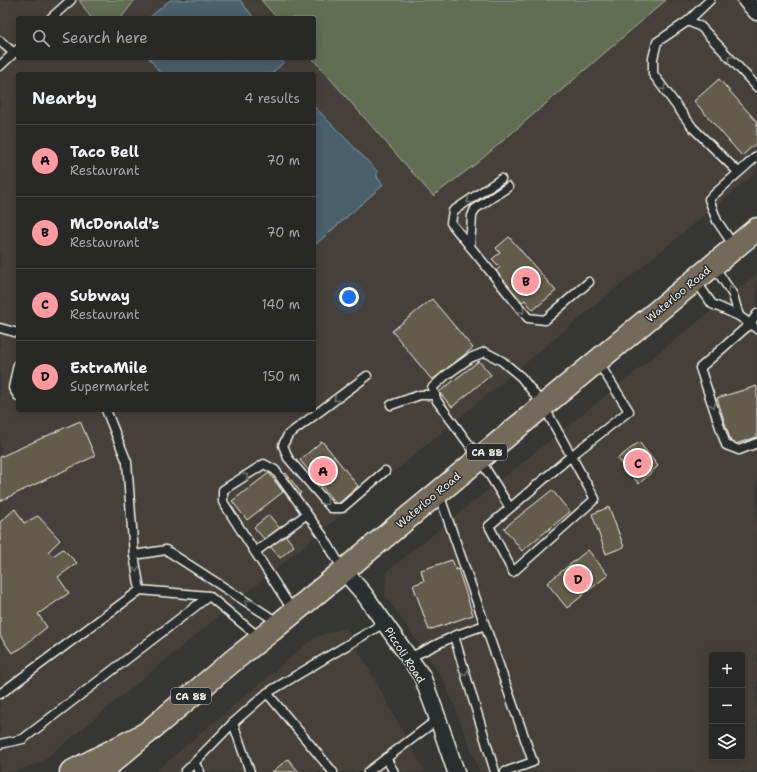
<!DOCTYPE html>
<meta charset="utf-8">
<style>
:root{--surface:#282827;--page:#30302f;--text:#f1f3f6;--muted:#a5a6a7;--line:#444;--accent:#ff9aa2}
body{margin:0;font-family:"Shantell Sans",sans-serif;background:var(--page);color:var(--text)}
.controls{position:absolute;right:12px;bottom:12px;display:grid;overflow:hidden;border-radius:4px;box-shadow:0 2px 10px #0003}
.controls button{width:36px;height:36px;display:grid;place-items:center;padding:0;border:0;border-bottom:1px solid var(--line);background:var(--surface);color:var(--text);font:20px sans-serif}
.you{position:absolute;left:349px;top:297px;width:14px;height:14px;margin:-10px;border:3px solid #fff;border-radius:50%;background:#1a73e8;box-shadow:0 0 0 6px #1a73e833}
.badge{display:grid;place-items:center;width:26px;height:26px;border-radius:50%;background:var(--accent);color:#111;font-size:13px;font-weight:700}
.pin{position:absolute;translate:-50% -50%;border:2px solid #fff;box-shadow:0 1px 4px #0006}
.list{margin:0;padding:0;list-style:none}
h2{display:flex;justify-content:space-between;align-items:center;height:52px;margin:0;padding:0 16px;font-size:17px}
h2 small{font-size:13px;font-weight:400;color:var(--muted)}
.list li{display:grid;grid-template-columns:26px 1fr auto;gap:12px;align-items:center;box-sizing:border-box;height:72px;padding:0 16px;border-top:1px solid var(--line)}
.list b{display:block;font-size:15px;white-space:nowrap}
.list p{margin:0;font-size:13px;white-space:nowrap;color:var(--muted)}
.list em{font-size:13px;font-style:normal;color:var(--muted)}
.icon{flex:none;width:22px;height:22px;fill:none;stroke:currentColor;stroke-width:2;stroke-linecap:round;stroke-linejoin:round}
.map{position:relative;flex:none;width:757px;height:772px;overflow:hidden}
.search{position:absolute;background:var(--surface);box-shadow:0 2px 10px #0003;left:16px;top:16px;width:300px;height:44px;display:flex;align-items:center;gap:10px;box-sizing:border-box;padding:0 14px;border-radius:4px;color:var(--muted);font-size:15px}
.panel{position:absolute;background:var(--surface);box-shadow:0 2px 10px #0003;left:16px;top:72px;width:300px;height:340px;border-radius:4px}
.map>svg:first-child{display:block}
</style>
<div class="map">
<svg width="757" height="772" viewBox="0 0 757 772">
<rect width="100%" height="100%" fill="#363634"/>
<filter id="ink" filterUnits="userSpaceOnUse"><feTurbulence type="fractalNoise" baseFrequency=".025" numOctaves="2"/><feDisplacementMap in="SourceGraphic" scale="8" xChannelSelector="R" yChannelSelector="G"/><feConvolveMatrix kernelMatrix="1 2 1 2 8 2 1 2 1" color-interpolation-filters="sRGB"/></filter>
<g filter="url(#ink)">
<!-- built -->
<g fill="#44413b" fill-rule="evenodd">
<path d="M 0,0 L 79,0 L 91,18 L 18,18 L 18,58 L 312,58 L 433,196 L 665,0 L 757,0 L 757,172 L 42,762 L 13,772 L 0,772 ZM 18,74 L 314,74 L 314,410 L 18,410 Z"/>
<polygon points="135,0 261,0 277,18 121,18"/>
<path d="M 757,274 L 757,772 L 480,772 L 445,682 L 385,595 L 386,572 ZM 712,655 L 742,655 L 742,757 L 712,757 Z"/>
<polygon points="346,627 425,772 155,772 315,637"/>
</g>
<!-- green -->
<g fill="#626d53" stroke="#abaf9e">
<polygon points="79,0 135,0 121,18 91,18"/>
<polygon points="261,0 666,0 477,163 433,196 312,58 314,58 314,18 277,18"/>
</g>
<!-- water -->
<g fill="#48616d" stroke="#8d9b9e">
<polygon points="170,0 240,0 254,18 149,18"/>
<polygon points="149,58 280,58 283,63 271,74 161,74"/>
<polygon points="314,106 377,171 377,177 382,183 382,186 316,244 314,244"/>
</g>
<!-- building -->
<g fill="#645c4c" stroke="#f4f1e8">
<polygon points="719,79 757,122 757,142 742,156 694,101"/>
<polygon points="509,237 556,291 533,310 525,300 522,302 496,271 500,267 492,259 500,253 496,248"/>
<polygon points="432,299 473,348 432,380 392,331"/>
<polygon points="479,361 491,375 452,407 439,392"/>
<polygon points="757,386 757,437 732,445 717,398"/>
<polygon points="80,421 95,456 0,501 0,457"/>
<polygon points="322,441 358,486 337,505 300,460"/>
<polygon points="639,442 658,466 639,484 617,459"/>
<polygon points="269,473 283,492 247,520 232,501"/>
<polygon points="286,473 301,493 291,501 275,481"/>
<polygon points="552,490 570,512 522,551 504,528"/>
<polygon points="609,507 624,547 606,554 592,514"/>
<polygon points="15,509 24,523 38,516 60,540 48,552 53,556 63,549 77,563 58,577 69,593 38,614 47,627 20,649 12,653 0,636 0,522"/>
<polygon points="269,515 294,546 280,558 254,527"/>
<polygon points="588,550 608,575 567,608 547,583"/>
<polygon points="452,560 456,570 458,569 473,615 429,630 413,585 424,581 421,570"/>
<polygon points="288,759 299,772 272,772"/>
</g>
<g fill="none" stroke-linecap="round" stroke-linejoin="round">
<defs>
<g id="service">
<polyline points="51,18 71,0"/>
<polyline points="688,21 710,0"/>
<polyline points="0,41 14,53"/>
<polyline points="0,66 18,49"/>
<polyline points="738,172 693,128 653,74 653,58 657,42 688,21 701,27 757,87"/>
<polyline points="501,179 453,211 451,223 528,318 545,320 589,282"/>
<polyline points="470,246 472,216 475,209 508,187"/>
<polyline points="734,246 717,221 709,199 757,156"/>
<polyline points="714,266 733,295 739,316"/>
<polyline points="696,281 712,304 739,316 757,329"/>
<polyline points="757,314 750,324 700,368 726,445 739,450 757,443"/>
<polyline points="0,328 18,333"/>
<polyline points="18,364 13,388 18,396"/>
<polyline points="367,376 288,435 283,445 288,458 331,508 342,508 385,471"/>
<polyline points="391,405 420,395 435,395"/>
<polyline points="106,410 127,462 134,555"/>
<polyline points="439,494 533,762 505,772"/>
<polyline points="510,508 479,458 437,401 432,388 445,376 470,358 485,352 502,361 521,377 543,405 595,499 513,572 489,526 571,456 629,411 598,362"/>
<polyline points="255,552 223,502 223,490 264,464 275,470 307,514"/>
<polyline points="293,611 255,552 307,514 323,536 343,570"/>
<polyline points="454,636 495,772"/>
<polyline points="260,638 209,596 140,590 134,555 166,550 279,623"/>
<polyline points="409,658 454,636 485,625"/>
<polyline points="267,693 333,772"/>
<polyline points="0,694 140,590"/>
<polyline points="233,723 250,772"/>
<polyline points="0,744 23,739 209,596"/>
<polyline points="386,758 394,772"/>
<polyline points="195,764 200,772"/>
<polyline points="185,772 233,723 267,693 384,623"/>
<polyline points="368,772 438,719"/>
</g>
<g id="minor">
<polyline points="746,0 757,12"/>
<polyline points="343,570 364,594 422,676 438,719 456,772"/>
</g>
<polyline id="primary" points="100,772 235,659 272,630 757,229"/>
<polyline id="motorway" points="71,772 147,733"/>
</defs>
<!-- service casing -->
<use href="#service" stroke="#f4f1e8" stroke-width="11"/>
<!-- minor casing -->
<use href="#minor" stroke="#f4f1e8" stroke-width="19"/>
<!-- primary casing -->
<use href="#primary" stroke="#f4f1e8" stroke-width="25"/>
<!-- motorway casing -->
<use href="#motorway" stroke="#f4f1e8" stroke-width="25"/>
<!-- service -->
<use href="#service" stroke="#2a2d2e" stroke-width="8"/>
<!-- minor -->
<use href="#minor" stroke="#2a2d2e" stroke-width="16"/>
<!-- primary -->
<use href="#primary" stroke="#736b5a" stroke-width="22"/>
<!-- motorway -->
<use href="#motorway" stroke="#736b5a" stroke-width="22"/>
</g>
<!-- one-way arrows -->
<defs><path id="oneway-chevron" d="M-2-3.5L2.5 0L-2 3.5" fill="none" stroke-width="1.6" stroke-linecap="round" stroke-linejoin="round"/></defs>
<g stroke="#71726f">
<use href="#oneway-chevron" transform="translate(730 58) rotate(-133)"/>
<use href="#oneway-chevron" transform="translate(663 88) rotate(54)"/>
<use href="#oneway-chevron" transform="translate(469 201) rotate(146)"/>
<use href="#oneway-chevron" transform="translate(730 289) rotate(-124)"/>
<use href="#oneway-chevron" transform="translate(522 311) rotate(51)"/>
<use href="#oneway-chevron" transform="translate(336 399) rotate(143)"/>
<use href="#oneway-chevron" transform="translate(713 405) rotate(72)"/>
<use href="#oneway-chevron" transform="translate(246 476) rotate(-33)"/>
<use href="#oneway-chevron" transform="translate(326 503) rotate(47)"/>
<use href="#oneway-chevron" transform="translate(136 569) rotate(80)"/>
<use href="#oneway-chevron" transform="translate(247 602) rotate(-147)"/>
<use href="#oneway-chevron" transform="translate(465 673) rotate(73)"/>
</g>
</g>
<g text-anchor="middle" stroke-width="3" stroke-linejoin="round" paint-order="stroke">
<!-- shield labels -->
<g fill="#2a2d2e" stroke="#b7b6b0" stroke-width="1">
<rect x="467" y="444" width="40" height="16" rx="3"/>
<rect x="171" y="688" width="40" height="16" rx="3"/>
</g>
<g font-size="10" font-weight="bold" fill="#f4f1e8">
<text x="487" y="456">CA 88</text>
<text x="191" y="700">CA 88</text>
</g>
<!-- street labels -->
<g font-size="11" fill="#f4f1e8" stroke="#2a2d2e">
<text transform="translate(678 294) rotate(-40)" y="4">Waterloo Road</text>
<text transform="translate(428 500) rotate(-40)" y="4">Waterloo Road</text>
<text transform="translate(405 655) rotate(57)" y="4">Piccoli Road</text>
</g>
</g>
</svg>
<div class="controls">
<button>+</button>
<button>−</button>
<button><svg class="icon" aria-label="layers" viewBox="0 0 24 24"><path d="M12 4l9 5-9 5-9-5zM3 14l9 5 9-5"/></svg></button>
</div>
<div class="you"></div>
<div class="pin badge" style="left:323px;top:471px">A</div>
<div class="pin badge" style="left:526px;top:281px">B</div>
<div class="pin badge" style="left:638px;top:463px">C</div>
<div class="pin badge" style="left:578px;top:579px">D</div>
<div class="search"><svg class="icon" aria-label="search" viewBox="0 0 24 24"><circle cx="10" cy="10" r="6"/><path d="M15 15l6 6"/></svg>Search here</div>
<section class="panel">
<h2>Nearby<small>4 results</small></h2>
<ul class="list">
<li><span class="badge">A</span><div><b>Taco Bell</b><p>Restaurant</p></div><em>70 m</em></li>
<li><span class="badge">B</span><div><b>McDonald's</b><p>Restaurant</p></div><em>70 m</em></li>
<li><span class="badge">C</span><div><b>Subway</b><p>Restaurant</p></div><em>140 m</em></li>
<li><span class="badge">D</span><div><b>ExtraMile</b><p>Supermarket</p></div><em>150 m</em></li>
</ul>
</section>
</div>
